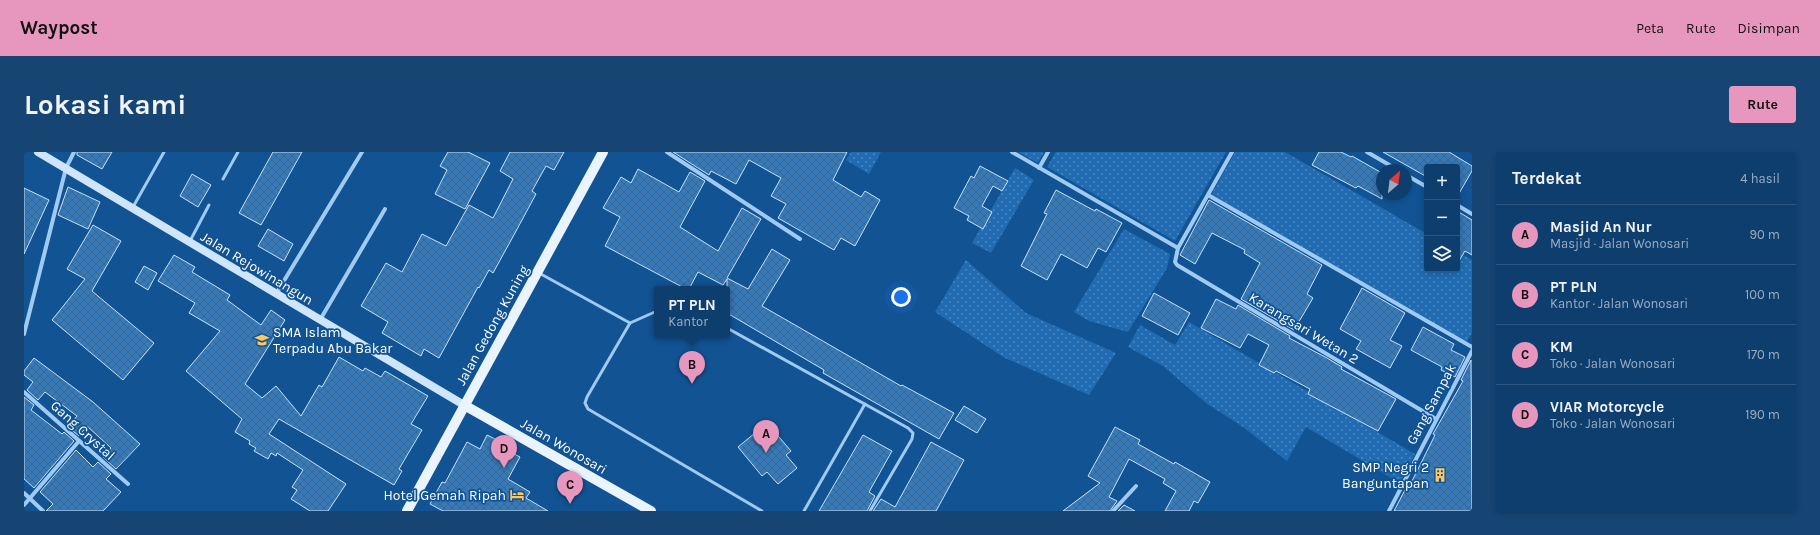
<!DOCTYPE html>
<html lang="id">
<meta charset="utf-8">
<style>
:root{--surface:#0d3e6e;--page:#164573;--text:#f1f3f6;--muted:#9aaec2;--line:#2d5781;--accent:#e797bd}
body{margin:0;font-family:Karla,sans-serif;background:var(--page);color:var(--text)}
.controls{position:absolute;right:12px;top:12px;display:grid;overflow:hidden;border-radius:4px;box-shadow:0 2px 6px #0003}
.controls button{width:36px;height:36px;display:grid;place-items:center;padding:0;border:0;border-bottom:1px solid var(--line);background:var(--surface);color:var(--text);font:20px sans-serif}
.compass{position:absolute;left:1352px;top:12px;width:36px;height:36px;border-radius:50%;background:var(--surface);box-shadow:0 2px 6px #0003;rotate:28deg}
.you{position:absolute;left:877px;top:145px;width:14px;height:14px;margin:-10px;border:3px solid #fff;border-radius:50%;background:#1a73e8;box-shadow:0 0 0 6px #1a73e833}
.badge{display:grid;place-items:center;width:26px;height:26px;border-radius:50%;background:var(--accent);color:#111;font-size:13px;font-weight:700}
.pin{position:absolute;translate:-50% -33px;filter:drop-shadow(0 1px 2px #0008)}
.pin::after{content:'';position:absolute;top:21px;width:14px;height:12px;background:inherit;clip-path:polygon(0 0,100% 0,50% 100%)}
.popup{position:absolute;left:630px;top:134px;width:76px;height:52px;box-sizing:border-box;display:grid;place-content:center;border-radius:4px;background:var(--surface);filter:drop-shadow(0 1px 3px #0005);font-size:13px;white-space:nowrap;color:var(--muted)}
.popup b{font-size:15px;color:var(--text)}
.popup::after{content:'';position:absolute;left:50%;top:100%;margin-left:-8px;border:8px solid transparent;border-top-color:var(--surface)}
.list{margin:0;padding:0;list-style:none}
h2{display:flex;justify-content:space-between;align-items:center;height:52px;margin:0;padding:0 16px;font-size:17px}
h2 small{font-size:13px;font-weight:400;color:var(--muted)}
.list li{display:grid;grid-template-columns:26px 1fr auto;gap:12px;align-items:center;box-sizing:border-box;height:60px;padding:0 16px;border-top:1px solid var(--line)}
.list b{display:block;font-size:15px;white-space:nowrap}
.list p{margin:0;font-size:13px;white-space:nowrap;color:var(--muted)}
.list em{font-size:13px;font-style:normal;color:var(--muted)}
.icon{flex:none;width:22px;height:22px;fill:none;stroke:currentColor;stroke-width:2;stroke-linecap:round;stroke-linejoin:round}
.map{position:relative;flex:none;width:1448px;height:359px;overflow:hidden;border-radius:4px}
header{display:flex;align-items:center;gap:24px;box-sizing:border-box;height:56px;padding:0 20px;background:var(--accent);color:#111}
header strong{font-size:19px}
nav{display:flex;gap:22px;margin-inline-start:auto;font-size:14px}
.intro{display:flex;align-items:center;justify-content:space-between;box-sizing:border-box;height:96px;padding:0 24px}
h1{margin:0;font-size:28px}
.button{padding:10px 18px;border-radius:4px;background:var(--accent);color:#111;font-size:14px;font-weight:700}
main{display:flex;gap:24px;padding:0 24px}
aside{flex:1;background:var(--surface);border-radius:4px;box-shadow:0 2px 6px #0003}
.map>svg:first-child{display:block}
</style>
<header>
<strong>Waypost</strong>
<nav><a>Peta</a><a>Rute</a><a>Disimpan</a></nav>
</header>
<div class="intro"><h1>Lokasi kami</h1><a class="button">Rute</a></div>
<main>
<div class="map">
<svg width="1448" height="359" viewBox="0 0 1448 359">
<defs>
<pattern id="grass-dots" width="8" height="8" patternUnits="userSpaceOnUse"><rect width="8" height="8" fill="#206bb1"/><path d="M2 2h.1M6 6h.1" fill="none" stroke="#4d89c1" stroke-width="1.8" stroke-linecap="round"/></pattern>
<pattern id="building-cross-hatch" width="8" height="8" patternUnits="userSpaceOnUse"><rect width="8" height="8" fill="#357abb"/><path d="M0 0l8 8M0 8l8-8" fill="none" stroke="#3f6589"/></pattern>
</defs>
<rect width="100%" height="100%" fill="#115393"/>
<!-- grass -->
<g fill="url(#grass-dots)">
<polygon points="827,0 857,0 845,22 822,8"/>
<polygon points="994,0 1020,0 1014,11"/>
<polygon points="1032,0 1202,0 1151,89 1023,15"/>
<polygon points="1211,0 1261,0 1403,82 1403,117 1433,117 1433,99 1448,108 1448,181 1442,191 1187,43"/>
<polygon points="991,16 1010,28 967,101 948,91"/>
<polygon points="1100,77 1146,102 1143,116 1104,180 1065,169 1050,160"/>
<polygon points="942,108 1002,161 1092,201 1065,243 979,205 911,160"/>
<polygon points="1165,170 1391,302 1376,331 1282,275 1263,309 1219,275 1182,251 1139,214 1104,195 1116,173 1151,193"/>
</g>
<!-- building -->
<g fill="url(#building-cross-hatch)" stroke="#c6e3fd">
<polygon points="53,0 88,0 78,17 53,3"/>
<polygon points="249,0 278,0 237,73 215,61"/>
<polygon points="424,0 444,0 466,11 441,57 411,42 423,18 416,14"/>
<polygon points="486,0 540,0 530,18 522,14 508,39 512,42 491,81 469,121 465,118 455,136 454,135 415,206 400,197 397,204 358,181 364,170 337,154 362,111 378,120 398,82 422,94 445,53 469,66 489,27 476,19"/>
<polygon points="649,0 823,0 809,28 837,45 841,39 856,48 831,94 817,86 810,98 754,66 762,52 747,44 757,26 725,8 712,32 687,19 685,23"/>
<polygon points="1295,0 1317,0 1327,5 1328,4 1358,21 1358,47 1334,34 1332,36 1288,13"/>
<polygon points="1359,0 1425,0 1448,14 1448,19 1433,45 1433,15 1403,15 1403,25"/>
<polygon points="956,14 984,29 978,39 969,34 958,54 968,60 959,77 943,68 945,64 930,56 947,24 950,26"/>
<polygon points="614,17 655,40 666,20 681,29 656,75 694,99 718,56 737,67 703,126 724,137 748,97 766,108 738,154 877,234 878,233 930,261 915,287 799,221 800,218 703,161 703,127 699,133 674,120 665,137 662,137 581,94 596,65 579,56 597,25 607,31"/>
<polygon points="168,22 187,33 174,55 156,44"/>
<polygon points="44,35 76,50 64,77 34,63"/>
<polygon points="0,36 25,48 0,102"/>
<polygon points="1032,38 1071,59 1072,57 1098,71 1082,100 1074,96 1063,116 1037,102 1023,128 997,114 1023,62 1020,61"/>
<polygon points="1185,48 1298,113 1283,142 1289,146 1270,178 1217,147 1236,111 1220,101 1221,98 1188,81 1171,112 1156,103"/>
<polygon points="1433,59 1448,68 1448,103 1441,99 1433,112"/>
<polygon points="69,73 97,89 68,139 130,191 99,228 28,168 61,127 43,117"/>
<polygon points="244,77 269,92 260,109 234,94"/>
<polygon points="150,103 171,115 168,120 206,143 203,148 237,173 247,158 261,168 221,232 238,246 252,234 277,264 295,233 298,235 315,205 339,219 341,216 357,225 361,219 404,244 387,272 398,278 375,317 378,319 370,333 255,267 245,282 322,332 304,359 286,359 267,347 273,338 268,335 279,318 253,301 252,304 247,301 244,307 230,299 232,296 225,292 226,289 211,280 218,267 162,219 196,179 165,161 171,151 134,129"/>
<polygon points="120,114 133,121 124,138 111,130"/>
<polygon points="1338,136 1381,161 1366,188 1378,194 1366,216 1332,197 1337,189 1316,177"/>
<polygon points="1130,141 1166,161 1154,183 1118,164"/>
<polygon points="1192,147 1212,157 1214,153 1266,184 1265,186 1303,206 1318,215 1317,217 1372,247 1354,279 1284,242 1286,237 1252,219 1250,221 1235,213 1245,193 1224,182 1216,196 1177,176"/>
<polygon points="1399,175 1430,192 1427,198 1441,205 1431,225 1417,218 1418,215 1387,198"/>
<polygon points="10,206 69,250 116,292 92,317 79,305 87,296 63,274 55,284 44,275 53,264 21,240 14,248 3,238 9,230 0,223 0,219"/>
<polygon points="1447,208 1448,359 1370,359 1384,332 1386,333 1411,283 1409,282 1439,229 1437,228"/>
<polygon points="0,245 10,253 7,258 38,282 40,280 50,289 10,336 0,327"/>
<polygon points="940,254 962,267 953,281 931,268"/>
<polygon points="743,271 767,299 762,303 773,316 754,332 743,320 738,324 714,295"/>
<polygon points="1091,275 1116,288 1114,292 1150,312 1151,310 1186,330 1174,351 1170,349 1165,359 1141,359 1152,339 1139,331 1141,327 1105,307 1085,345 1093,349 1086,359 1039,359 1076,331 1064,324"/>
<polygon points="463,283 481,292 479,296 496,305 484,327 506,340 502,346 524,359 419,359 406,352 418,330 421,331 443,290 456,297"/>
<polygon points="839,283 868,299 845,340 851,344 843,359 795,359"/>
<polygon points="907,290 940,308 912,359 849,359 857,347 871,355"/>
<polygon points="52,298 69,315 74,310 87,322 82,327 97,340 79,359 22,359 29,352 16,340"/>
<polygon points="1100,353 1111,359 1094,359"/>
</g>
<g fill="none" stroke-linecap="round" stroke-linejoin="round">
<!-- service -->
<g stroke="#9fcaf3" stroke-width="3">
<polyline points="199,27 214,0"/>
<polyline points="109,55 140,0"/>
<polyline points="166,89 185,53"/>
<polyline points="515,121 606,171"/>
<polyline points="633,159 606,171 563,245 561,251 564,257 738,359"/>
<polyline points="703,176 884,276 889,281 888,287 846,359"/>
<polyline points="780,359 841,252"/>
</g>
<!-- minor -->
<g stroke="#9fcaf3" stroke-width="4">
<polyline points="643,0 776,87"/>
<polyline points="988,0 1154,96"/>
<polyline points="1208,0 1154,96 1151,110 1153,113 1412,267"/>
<polyline points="1343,0 1374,18"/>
<polyline points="1015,16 1024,0"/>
<polyline points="1382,23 1403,35"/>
<polyline points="1184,43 1448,195"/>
<polyline points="1433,53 1448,62"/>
<polyline points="252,142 338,0"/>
<polyline points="296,168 361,57"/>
<polyline points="0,182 42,16 50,0"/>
<polyline points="0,240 104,332"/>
<polyline points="0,341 19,359"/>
<polyline points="0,353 55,289"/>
<polyline points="1089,359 1112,334"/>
<polyline points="1365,359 1448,199"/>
</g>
<!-- secondary -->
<polyline stroke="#cee5fd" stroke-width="8" points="14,0 440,253"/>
<!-- primary -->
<g stroke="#eaf4ff" stroke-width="10">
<polyline points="440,253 627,359"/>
<polyline points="383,359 579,0"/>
</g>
</g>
<!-- icons -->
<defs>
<symbol id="school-bare" viewBox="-9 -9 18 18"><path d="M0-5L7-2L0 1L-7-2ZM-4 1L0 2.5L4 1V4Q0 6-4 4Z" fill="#ffc760" stroke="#115393" stroke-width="2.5" paint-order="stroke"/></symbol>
<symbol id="building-bare" viewBox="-9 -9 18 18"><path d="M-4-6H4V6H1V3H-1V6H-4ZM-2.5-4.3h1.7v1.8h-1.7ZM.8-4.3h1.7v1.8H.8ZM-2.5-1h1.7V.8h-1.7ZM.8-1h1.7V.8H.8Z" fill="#ffc760" stroke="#115393" stroke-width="2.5" paint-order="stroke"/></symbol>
<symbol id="hotel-bare" viewBox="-9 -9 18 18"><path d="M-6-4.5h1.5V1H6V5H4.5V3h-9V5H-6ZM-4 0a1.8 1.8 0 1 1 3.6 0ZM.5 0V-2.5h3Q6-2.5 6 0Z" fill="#ffc760" stroke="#115393" stroke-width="2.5" paint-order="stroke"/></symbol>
</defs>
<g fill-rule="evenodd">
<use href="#school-bare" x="228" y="178" width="20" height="20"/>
<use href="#building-bare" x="1406" y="313" width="20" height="20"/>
<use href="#hotel-bare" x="483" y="333" width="20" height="20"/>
</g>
<g text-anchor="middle" stroke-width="3.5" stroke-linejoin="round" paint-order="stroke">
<!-- street labels -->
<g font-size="14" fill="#fff" stroke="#115393">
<text transform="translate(233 116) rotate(31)" y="5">Jalan Rejowinangun</text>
<text transform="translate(468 173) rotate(-61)" y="5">Jalan Gedong Kuning</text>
<text transform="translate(1280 176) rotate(31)" y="5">Karangsari Wetan 2</text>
<text transform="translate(1407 252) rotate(-62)" y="5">Gang Sampak</text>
<text transform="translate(59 278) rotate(42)" y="5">Gang Crystal</text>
<text transform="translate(540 294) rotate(30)" y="5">Jalan Wonosari</text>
</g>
<!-- poi labels -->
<g font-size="14" fill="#fff" stroke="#115393" text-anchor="end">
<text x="249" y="185" text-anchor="start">SMA Islam<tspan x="249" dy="16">Terpadu Abu Bakar</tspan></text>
<text x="1405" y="320">SMP Negri 2<tspan x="1405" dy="16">Banguntapan</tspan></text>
<text x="482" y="348">Hotel Gemah Ripah</text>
</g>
</g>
</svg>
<div class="controls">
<button>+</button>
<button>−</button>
<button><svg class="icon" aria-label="layers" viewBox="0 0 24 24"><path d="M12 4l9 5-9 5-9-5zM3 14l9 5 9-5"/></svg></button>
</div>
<svg class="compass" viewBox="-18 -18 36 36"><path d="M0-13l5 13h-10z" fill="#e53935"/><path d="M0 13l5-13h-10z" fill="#9aaec2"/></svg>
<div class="you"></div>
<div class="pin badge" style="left:742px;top:301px">A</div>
<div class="pin badge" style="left:668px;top:232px">B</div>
<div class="popup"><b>PT PLN</b>Kantor</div>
<div class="pin badge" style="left:546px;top:352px">C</div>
<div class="pin badge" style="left:480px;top:316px">D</div>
</div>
<aside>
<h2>Terdekat<small>4 hasil</small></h2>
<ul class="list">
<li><span class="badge">A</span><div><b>Masjid An Nur</b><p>Masjid · Jalan Wonosari</p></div><em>90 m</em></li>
<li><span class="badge">B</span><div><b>PT PLN</b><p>Kantor · Jalan Wonosari</p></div><em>100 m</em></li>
<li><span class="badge">C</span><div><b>KM</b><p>Toko · Jalan Wonosari</p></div><em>170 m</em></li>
<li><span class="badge">D</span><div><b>VIAR Motorcycle</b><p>Toko · Jalan Wonosari</p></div><em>190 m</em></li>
</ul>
</aside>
</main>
